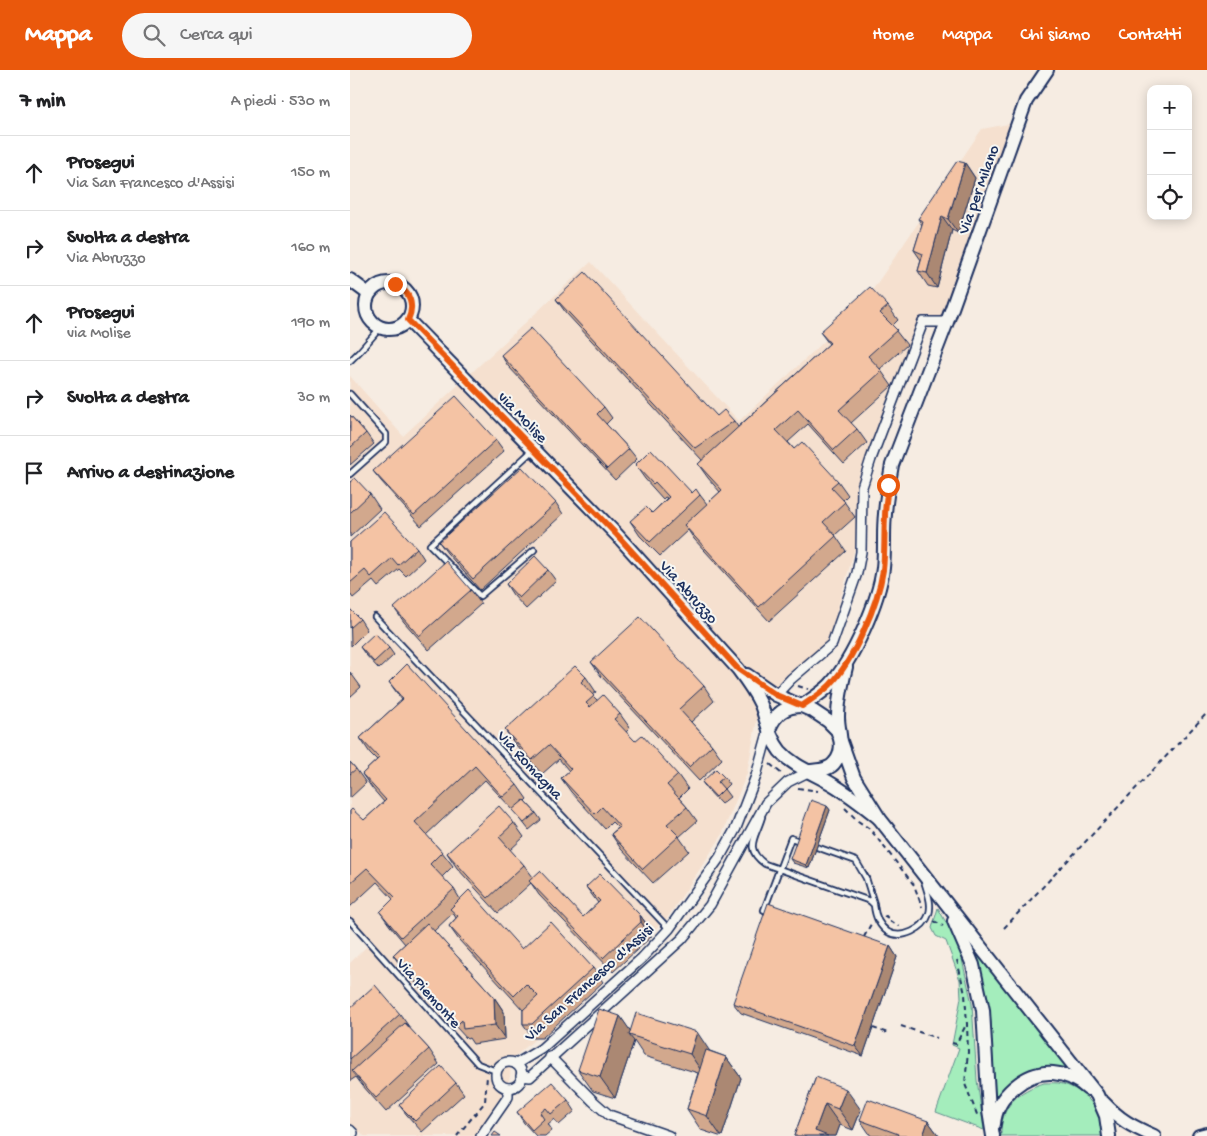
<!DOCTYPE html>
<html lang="it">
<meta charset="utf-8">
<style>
:root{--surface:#fff;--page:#f6f6f6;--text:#202124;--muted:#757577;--line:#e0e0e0;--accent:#ea580c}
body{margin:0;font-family:"Gochi Hand",sans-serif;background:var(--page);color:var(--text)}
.controls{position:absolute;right:15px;top:15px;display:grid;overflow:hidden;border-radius:10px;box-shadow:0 2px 12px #0003}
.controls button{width:45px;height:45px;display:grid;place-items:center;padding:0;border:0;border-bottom:1px solid var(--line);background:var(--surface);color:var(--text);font:25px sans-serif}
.stop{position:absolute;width:15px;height:15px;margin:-11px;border:4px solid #ea580c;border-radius:50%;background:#fff}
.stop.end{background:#ea580c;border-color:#fff;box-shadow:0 1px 5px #0008}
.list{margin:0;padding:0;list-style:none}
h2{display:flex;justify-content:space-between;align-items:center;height:65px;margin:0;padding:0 20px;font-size:21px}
h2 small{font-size:16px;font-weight:400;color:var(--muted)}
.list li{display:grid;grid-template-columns:32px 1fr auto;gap:15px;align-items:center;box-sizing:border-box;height:75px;padding:0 20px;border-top:1px solid var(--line)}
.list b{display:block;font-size:19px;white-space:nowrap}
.list p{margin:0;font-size:16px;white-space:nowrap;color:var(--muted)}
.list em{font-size:16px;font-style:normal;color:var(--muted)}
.icon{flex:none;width:28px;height:28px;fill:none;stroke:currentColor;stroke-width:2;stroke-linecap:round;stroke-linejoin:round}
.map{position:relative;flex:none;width:857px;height:1066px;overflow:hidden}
header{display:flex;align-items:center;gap:30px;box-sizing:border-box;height:70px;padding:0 25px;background:var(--accent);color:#fff}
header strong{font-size:24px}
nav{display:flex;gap:28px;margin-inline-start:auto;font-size:18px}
.search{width:350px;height:45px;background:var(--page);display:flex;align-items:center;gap:12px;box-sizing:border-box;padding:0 18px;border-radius:28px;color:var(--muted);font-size:19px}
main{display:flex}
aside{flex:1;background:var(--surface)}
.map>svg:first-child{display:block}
</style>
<header>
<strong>Mappa</strong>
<div class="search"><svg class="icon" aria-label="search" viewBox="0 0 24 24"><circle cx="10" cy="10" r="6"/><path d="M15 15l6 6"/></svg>Cerca qui</div>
<nav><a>Home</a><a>Mappa</a><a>Chi siamo</a><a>Contatti</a></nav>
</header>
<main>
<aside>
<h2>7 min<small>A piedi · 530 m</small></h2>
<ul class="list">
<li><svg class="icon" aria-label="ahead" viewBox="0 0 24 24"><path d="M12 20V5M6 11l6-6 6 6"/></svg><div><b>Prosegui</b><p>Via San Francesco d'Assisi</p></div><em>150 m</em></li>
<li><svg class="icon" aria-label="right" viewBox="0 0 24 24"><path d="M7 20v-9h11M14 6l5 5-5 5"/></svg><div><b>Svolta a destra</b><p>Via Abruzzo</p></div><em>160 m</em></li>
<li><svg class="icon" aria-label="ahead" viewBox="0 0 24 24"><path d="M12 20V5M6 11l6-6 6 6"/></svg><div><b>Prosegui</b><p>via Molise</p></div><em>190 m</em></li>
<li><svg class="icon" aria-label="right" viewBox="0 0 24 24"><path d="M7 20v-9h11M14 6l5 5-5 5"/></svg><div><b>Svolta a destra</b></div><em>30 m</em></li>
<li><svg class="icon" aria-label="arrive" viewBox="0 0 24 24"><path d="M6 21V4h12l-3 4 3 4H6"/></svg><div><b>Arrivo a destinazione</b></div></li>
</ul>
</aside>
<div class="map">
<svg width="857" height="1066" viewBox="0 0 857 1066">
<rect width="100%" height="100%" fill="#f6ece2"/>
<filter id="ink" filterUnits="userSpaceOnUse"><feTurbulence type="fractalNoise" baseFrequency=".02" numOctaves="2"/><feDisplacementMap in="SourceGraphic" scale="10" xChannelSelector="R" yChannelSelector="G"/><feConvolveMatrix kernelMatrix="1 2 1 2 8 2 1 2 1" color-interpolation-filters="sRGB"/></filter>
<g filter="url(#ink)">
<!-- built -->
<polygon fill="#f5e0cf" points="669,52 597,252 573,253 509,405 507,471 478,571 431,610 407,649 397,703 371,767 318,847 235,926 161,990 160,1007 148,1036 128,1066 14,1066 11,1062 3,1063 0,1060 0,893 19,874 0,851 0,306 53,366 241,192 389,351 511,237 632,59"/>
<!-- green -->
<g fill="#a4edbc" stroke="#608e8d">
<polygon points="588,838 609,876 622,934 627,1010 634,1060 586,1042 609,978 602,975 611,928 610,910 596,871 586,866 582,858"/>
<path d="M 624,875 L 722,1002 C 690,992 665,1001 645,1029 L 641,952 L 636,926 L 622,880 L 622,876 Z"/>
<path d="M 694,1013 C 700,1013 707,1012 713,1014 C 735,1020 755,1042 752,1066 L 651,1066 C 650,1036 668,1021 694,1013 Z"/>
</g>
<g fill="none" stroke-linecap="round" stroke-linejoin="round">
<defs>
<g id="lane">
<polyline points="0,291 10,281 30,258"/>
<polyline points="0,324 36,364 36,372 0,404"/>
<polyline points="183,380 80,475 130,526 184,480"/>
<polyline points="25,547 319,859"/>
<path d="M 412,747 C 406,768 393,778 415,794 L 520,831 L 524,835 C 525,845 529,856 538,862 C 552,870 574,859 579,844 C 582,834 578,824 575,814"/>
<polyline points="461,775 506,791 516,808 524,834"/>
<polyline points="414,840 441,768 452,772"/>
<polyline points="0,851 128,994 146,1001"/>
</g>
<g id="street">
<polyline points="426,625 441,609 482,574 507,503 511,482 512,417 521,389 573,252 597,252"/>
<polyline points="200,987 243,1031 259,1045 319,1066"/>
<circle cx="159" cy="1005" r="13"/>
<polyline points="166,994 191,979 292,888 319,859 370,787 386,758 406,706 419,659"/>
<polyline points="171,1006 180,1007 332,869 360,835 416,733 438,712 460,701"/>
<polyline points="0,1060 3,1063 0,1066"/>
<polyline points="131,1066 158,1027 158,1018"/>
</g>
<g id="secondary">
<polyline points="0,210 19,224"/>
<circle cx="39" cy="236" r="23"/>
<path d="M 58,250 L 267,465 L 388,599 C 397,611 405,622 411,635 C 417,651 419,667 430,681 C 444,697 464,703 482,714 C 499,724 514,736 529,748"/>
<polyline points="397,605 426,625 463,641 478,651 487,660 504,708 529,748 747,1025 756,1046 759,1066"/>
<path d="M 452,636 C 462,629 472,623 480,615 C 503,590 529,531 533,498 C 535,480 533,462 535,444 C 536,428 539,412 542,395 L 597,252 L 676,31 L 697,0"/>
<path d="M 419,659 C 426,643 435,636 452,636"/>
<path d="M 460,701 C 469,700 480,700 485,692 C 496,680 488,661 488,647 C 488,630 492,613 496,597"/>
<polyline points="604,851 623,895 633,940 639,1041 643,1066"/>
<path d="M 753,1032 C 770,1050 781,1056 804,1066"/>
<path d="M 644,1054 C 646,1027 675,1001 703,1003 C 716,1004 728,1010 738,1019"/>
<polyline points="849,1066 857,1064"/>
</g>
</defs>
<!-- lane casing -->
<use href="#lane" stroke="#1b2f5e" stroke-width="8"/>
<!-- street casing -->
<use href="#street" stroke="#1b2f5e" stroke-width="12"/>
<!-- secondary casing -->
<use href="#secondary" stroke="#1b2f5e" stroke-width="16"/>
<!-- path -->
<g stroke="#1b2f5e" stroke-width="2" stroke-dasharray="5 4" stroke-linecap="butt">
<polyline points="448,616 458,619"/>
<polyline points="420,694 432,704"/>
<polyline points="448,718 468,721"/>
<polyline points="495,738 508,751 520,759 564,815 572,837"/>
<polyline points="534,847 536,846 541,852 550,856"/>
<polyline points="584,851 593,856"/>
<polyline points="654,858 857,643"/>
<polyline points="514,867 521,854"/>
<polyline points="607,890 615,924 617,954 618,982 615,1014 628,1047"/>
<polyline points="551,956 587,968"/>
<polyline points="523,958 538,963"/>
<polyline points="602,973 606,974 616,955"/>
<polyline points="107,1066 135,1032 137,1006"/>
</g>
<!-- lane -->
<use href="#lane" stroke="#f6f6f2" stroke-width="4.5"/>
<!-- street -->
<use href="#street" stroke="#f6f6f2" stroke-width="9"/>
<!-- secondary -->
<use href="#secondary" stroke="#f6f6f2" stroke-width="12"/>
</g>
<!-- wall -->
<g fill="#d2a88d" stroke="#1b2f5e">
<polygon points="615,93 625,108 608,163 602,160 587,218 578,216 568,201 571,190 564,180 572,155 568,149"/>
<polygon points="206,229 367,346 384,351 388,357 479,274 470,262 538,236 548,250 542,256 557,275 530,299 542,316 501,353 507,359 517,373 494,394 458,354 438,372 444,379 488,411 498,425 493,430 505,447 485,465 496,481 419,551 344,469 338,460 310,486 290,466 280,451 302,443 317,428 315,427 313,429 295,409 285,395 342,423 350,425 357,434 370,422 358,408 348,394 352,390 216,243"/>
<polygon points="151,285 254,337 262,348 256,354 279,379 287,389 265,410 158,296"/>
<polygon points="0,345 16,363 24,374 0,395"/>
<polygon points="146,370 154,381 71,456 31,411 23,401"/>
<polygon points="0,412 20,424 30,439 0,467"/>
<polygon points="206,433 213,444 130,520 97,483 89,472"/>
<polygon points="0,472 67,478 74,489 56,506 49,499 28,517 23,511 3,528 0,524"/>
<polygon points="198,500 206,511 176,539 163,525 156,514"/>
<polygon points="121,520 131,534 79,580 54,552 44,538"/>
<polygon points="0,539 10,549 17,560 1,576"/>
<polygon points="10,577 39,578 44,585 29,599 15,584"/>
<polygon points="241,592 354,616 364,631 341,652 362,675 372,689 349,711 251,606"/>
<polygon points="0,602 11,617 0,627"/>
<polygon points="236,607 246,622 242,625 247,630 270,644 280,658 276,662 285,671 328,705 338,719 329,728 337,737 347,751 329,767 339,781 303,813 271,779 261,764 268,758 262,752 255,759 221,722 211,708 219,701 209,689 192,704 165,674 155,660"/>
<polygon points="39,612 167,715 177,729 175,731 186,743 191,750 179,760 164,741 135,710 76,765 92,782 103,796 92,807 104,819 110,829 172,879 243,898 253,912 192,968 183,968 173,954 173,940 109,870 99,856 106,848 103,843 84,861 144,927 154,942 155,969 123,974 119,968 117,969 53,899 43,885 55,874 40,856 30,842 43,829 27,812 0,837 0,741 14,750 34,732 22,718 12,704 27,690 20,683 10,668 52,630"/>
<polygon points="0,692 6,699 16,713 0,728"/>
<polygon points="374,707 379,714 374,719 380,727 371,734 357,719 352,712"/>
<polygon points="477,736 480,740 459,798 443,793 440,789"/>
<polygon points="164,753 174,767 160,780 174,795 183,807 233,847 248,833 236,817 290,845 300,859 301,867 263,902 189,825 181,813 148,843 107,798 97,783"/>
<polygon points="540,876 547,887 513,986 391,943 383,933"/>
<polygon points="0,938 50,944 60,958 60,959 79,979 89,994 36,1042 12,1015 6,1007 0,1011"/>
<polygon points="270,946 280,961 360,981 376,987 391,1008 372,1066 369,1066 351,1060 337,1039 348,1003 294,986 284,971 265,1028 243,1021 228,1000"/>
<polygon points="466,1007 511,1040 503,1060 490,1055 486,1066 444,1066"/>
<polygon points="106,1013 114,1024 72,1062 57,1045 49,1035"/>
<polygon points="218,1030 225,1041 209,1055 204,1049 198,1054 202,1060 195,1066 186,1066 174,1053 167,1042"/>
<polygon points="510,1050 578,1051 589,1066 521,1066"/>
</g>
<!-- shaded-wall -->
<g fill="#ab8873" stroke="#1b2f5e">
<polygon points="615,93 625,108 608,163 598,149"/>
<polygon points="592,146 602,160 587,218 577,203"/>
<polygon points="477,736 480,740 459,798 456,795"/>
<polygon points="290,845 300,859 301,867 291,852"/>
<polygon points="540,876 547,887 513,986 505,976"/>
<polygon points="144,927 154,942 155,969 145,955"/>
<polygon points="270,946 284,966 279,965 284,971 265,1028 250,1007"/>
<polygon points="347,962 361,983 354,1005 340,984"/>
<polygon points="376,987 391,1008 372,1066 371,1066 357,1046"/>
<polygon points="496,1019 511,1040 503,1060 488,1039"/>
<polygon points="475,1034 490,1055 486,1066 469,1066 465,1061"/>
<polygon points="578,1051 589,1066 573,1066"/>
</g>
<!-- building -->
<g fill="#f4c3a4" stroke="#1b2f5e">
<polygon points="607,91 615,93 598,149 592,146 577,203 568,201 573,184 564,180 573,151 568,149"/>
<polygon points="235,202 367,346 374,340 384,351 345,378 206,229"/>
<polygon points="520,217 538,236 530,243 547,260 518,286 532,301 489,340 507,359 484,380 448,340 426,360 444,379 452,372 488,411 481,417 495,432 473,452 486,466 409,537 334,455 372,420 348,394 480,273 470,262"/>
<polygon points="181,258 254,337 247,344 279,379 257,399 151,285"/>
<polygon points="106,326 146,370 64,445 23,401"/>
<polygon points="0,345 16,363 0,378"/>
<polygon points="301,379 342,423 346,419 350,425 300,472 280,451 296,437 302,443 319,427 305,412 303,414 285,395"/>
<polygon points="172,397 206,433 123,509 89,472"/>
<polygon points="5,408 20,424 0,443 0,412"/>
<polygon points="34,442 67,478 48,495 42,488 21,507 15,500 0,513 0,472"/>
<polygon points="185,486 198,500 169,528 156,514"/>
<polygon points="96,491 121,520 69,566 44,538"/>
<polygon points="0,539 10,549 0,558"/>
<polygon points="290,547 354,616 329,639 362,675 339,697 241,592"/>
<polygon points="25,563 39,578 24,592 10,577"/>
<polygon points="57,594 167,715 153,727 125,696 65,752 92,782 80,794 104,819 51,867 30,842 45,827 17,798 0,813 0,741 2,739 14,750 36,730 12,704 29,688 10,668 53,629 39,612"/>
<polygon points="225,596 236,607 231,612 244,626 236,633 240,637 253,625 270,644 264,649 285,671 292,665 328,705 317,715 337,737 317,754 329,766 293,799 261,764 270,757 252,737 245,744 211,708 221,699 199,675 182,690 155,660"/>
<polygon points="0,692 6,699 0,704"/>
<polygon points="366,699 374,707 368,712 374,719 366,727 352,712"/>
<polygon points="174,730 186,743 174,753 162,740"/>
<polygon points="461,730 477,736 456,795 440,789"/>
<polygon points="149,736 164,753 149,767 174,795 138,828 97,783"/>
<polygon points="190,801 233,847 250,831 236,817 250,804 290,845 291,852 253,888 179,811"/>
<polygon points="119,820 172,879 201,852 243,898 182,954 173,954 173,940 188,926 176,914 164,926 99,856 108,846 100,839"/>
<polygon points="418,833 540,876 505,976 383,933"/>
<polygon points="77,853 144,927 145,955 113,959 112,950 107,955 43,885"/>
<polygon points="25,915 50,944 0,989 0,938"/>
<polygon points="249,939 270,946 250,1007 228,1000"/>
<polygon points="286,943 347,962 340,984 279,965"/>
<polygon points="55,953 79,979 26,1028 2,1001"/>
<polygon points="356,980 376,987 357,1046 337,1039"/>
<polygon points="91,996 106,1013 65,1051 49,1035"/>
<polygon points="466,1007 496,1019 488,1039 475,1034 465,1061 478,1066 444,1066"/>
<polygon points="202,1012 218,1030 201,1044 196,1038 190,1043 194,1049 182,1060 167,1042"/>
<polygon points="518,1029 578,1051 573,1066 547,1066 548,1064 510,1050"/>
<polygon points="145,1062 151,1066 142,1066"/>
</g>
</g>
<g fill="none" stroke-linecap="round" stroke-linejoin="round" filter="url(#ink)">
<!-- route -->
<path stroke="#ea580c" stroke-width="6" d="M 45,214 C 60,221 65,235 58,250 L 267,465 L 388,599 L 426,625 L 452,636 C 462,629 472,623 480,615 C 504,590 528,534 533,500 C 535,482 534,464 535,446 C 535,436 537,426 538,415"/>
</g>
<g text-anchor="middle" stroke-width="4" stroke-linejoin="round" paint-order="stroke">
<!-- street labels -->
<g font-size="16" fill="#1b2f5e" stroke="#f6f6f2">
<text transform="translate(627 119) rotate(-70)" y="6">Via per Milano</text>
<text transform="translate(174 346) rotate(46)" y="6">via Molise</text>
<text transform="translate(340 521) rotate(48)" y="6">Via Abruzzo</text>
<text transform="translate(181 694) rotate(47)" y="6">Via Romagna</text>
<text transform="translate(238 911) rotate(-42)" y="6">Via San Francesco d'Assisi</text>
<text transform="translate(80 922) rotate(48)" y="6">Via Piemonte</text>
</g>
</g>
</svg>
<div class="controls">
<button>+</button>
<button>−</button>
<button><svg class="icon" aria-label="locate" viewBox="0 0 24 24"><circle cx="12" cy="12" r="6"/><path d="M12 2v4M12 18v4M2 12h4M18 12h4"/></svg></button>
</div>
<div class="stop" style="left:538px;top:415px"></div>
<div class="stop end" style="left:45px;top:214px"></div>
</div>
</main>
